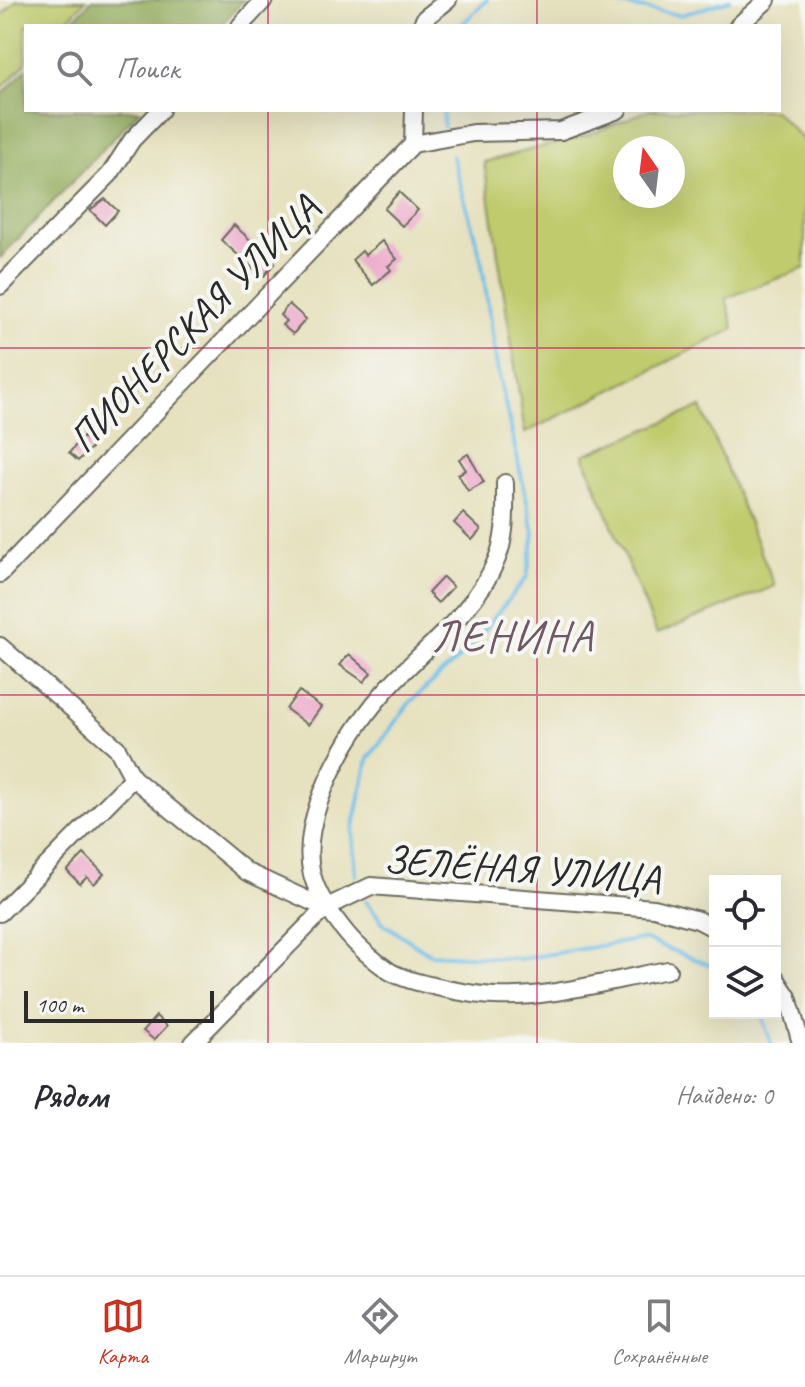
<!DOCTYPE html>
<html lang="ru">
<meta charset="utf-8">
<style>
:root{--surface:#fff;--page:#f2f2f3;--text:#2b2b33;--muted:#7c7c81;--line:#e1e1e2;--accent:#c8321e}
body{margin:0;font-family:Caveat,sans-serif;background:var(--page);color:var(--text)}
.controls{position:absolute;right:24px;bottom:24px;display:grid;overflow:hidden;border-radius:0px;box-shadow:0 8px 32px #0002}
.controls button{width:72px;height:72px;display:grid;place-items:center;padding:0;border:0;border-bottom:2px solid var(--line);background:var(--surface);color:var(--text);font:40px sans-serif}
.compass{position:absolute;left:613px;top:136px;width:72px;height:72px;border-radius:50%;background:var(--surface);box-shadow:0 8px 32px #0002;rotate:346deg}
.scale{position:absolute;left:24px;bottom:20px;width:190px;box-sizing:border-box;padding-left:8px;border:4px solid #2b2b2b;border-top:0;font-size:22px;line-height:28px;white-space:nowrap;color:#2b2b2b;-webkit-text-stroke:6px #f6f6f2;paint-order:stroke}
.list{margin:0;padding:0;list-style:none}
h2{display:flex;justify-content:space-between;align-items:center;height:104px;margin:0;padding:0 32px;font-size:34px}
h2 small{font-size:26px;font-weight:400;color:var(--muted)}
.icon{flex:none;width:44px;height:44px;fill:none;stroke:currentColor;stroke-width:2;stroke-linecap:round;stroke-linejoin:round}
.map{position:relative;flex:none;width:805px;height:1043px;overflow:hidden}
.search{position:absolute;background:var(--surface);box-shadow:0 8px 32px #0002;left:24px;right:24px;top:24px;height:88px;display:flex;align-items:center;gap:20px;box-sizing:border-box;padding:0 28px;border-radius:0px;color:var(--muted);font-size:30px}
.sheet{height:232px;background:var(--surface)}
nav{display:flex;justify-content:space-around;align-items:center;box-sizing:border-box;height:112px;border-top:2px solid var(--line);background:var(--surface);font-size:22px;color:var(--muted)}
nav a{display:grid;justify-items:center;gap:4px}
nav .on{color:var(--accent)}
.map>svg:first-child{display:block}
</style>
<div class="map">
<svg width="805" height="1043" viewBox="0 0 805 1043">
<rect width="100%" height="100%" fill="#f6f6f2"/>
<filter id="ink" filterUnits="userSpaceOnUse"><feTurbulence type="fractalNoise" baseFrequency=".0125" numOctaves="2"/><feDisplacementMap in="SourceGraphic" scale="16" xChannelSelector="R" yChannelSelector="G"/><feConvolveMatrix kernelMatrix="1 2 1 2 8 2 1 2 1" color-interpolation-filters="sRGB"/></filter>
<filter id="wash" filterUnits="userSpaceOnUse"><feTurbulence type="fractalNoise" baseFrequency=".006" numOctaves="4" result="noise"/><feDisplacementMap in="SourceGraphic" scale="32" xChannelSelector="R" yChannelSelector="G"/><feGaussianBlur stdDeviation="1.8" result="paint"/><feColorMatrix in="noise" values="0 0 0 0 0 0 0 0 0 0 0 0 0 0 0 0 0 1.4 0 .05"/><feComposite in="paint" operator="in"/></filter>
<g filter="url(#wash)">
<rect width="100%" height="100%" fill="#e6e1be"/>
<!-- green -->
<g fill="#bfcb6c" stroke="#757b4c" stroke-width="2" fill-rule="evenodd">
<polygon points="17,0 86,0 61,26 26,26 26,63 0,90 0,17"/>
<path d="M 649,110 L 774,110 L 805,142 L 805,268 L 726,298 L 734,329 L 525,433 L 484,162 L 588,135 ZM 673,148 L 673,196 L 625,196 L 625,148 Z"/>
<polygon points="701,407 775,586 657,634 583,455"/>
</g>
<!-- forest -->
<g fill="#97af60" stroke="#616d46" stroke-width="2">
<polygon points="92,0 244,0 220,26 67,26"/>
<polygon points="26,69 26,110 140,110 0,258 0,97"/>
</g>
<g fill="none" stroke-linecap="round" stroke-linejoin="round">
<!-- stream -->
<g stroke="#6ebee9" stroke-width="4">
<polyline points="591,0 681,15 730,0"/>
<polyline points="460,26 487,0"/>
<polyline points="443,110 444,127"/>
<polyline points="356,876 353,831 368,759 411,701 467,651 527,577 534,533 497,367 481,258 452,156"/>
<polyline points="366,901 384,924 430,954 520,959 643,939 715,967"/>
<polyline points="761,1013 771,1043"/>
</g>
</g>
<g id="blocks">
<!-- building -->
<g fill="#edaecd">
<polygon points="399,192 418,210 402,226 384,209"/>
<polygon points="105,199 118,211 105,225 90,210"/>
<polygon points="234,225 275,263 263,277 221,240"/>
<polygon points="382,241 397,259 388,266 391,270 373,285 352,260 362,251 365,255"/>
<polygon points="289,304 306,319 293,334 282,325 286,321 280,315"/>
<polygon points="83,437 93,446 78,461 69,453"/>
<polygon points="468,454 484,482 468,491 458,474 466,470 459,459"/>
<polygon points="463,513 481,530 472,540 454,523"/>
<polygon points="443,577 453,587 438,603 428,593"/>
<polygon points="349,654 371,673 364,682 340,665"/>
<polygon points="299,691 321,707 308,725 286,709"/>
<polygon points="84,854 104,874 94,884 87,877 80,884 67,871"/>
<polygon points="156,1016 167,1026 154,1040 143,1031"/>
</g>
</g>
</g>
<g filter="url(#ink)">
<use href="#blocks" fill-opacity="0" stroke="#6c6b5e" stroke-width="2"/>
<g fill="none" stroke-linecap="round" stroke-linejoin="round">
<defs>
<g id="minor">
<polyline points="240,26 264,0"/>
<polyline points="421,26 425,18 448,0"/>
<polyline points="738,26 767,0"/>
<polyline points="413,144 473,133 561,131 618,110"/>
<polyline points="0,286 110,174 132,140 161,110"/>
<path d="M 505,483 C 505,510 507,536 496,561 C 477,608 430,644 395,680 C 360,717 336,755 319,802 C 299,861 310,889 348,935 C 359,948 375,961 389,971 C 408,983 471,995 495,996 C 547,999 616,979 668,970"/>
<polyline points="0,574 413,144 414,110"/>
<polyline points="0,646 117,748 133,778 247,872 325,908"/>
<polyline points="0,913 133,778"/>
<polyline points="775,977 788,997 801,1043"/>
<polyline points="193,1043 325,908 371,886 654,908 698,920 715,929"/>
</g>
</defs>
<!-- minor casing -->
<use href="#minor" stroke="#6c6b5e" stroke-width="20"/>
<!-- minor -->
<use href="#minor" stroke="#fff" stroke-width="16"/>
</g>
</g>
<!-- grid -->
<path fill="none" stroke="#c2185b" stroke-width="2" stroke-opacity="0.55" d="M 268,0 L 268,26M 537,0 L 537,26M 268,110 L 268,1043M 537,110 L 537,1043M 0,348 L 805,348M 0,695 L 805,695"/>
<g text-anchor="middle" stroke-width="8" stroke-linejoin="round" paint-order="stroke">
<!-- street labels -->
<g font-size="40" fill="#2b2b2b" stroke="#f6f6f2">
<text transform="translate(193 323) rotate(-46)" y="14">ПИОНЕРСКАЯ УЛИЦА</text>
<text transform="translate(522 868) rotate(4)" y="14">ЗЕЛЁНАЯ УЛИЦА</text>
</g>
<!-- quarter labels -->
<g font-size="44" letter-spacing="2" fill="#6f5964" stroke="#f6f6f2">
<text x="513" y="651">ЛЕНИНА</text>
</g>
</g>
</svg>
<div class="controls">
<button><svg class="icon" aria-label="locate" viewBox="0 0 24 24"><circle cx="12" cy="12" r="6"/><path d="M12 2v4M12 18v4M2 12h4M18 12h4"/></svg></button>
<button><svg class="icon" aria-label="layers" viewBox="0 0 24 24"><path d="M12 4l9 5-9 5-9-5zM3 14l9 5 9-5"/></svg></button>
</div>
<svg class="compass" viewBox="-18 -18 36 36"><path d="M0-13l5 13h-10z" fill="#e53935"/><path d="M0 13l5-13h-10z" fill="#7c7c81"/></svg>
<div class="scale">100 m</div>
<div class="search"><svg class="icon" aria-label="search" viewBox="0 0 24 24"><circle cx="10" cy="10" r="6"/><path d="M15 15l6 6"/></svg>Поиск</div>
</div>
<section class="sheet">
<h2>Рядом<small>Найдено: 0</small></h2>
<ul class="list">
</ul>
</section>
<nav>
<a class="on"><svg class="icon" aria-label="map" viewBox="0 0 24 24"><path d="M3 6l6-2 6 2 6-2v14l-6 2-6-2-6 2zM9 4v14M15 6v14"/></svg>Карта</a>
<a><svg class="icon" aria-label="directions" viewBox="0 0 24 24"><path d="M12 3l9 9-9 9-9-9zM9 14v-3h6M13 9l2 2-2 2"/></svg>Маршрут</a>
<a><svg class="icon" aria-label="saved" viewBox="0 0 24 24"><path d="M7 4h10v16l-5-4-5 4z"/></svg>Сохранённые</a>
</nav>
